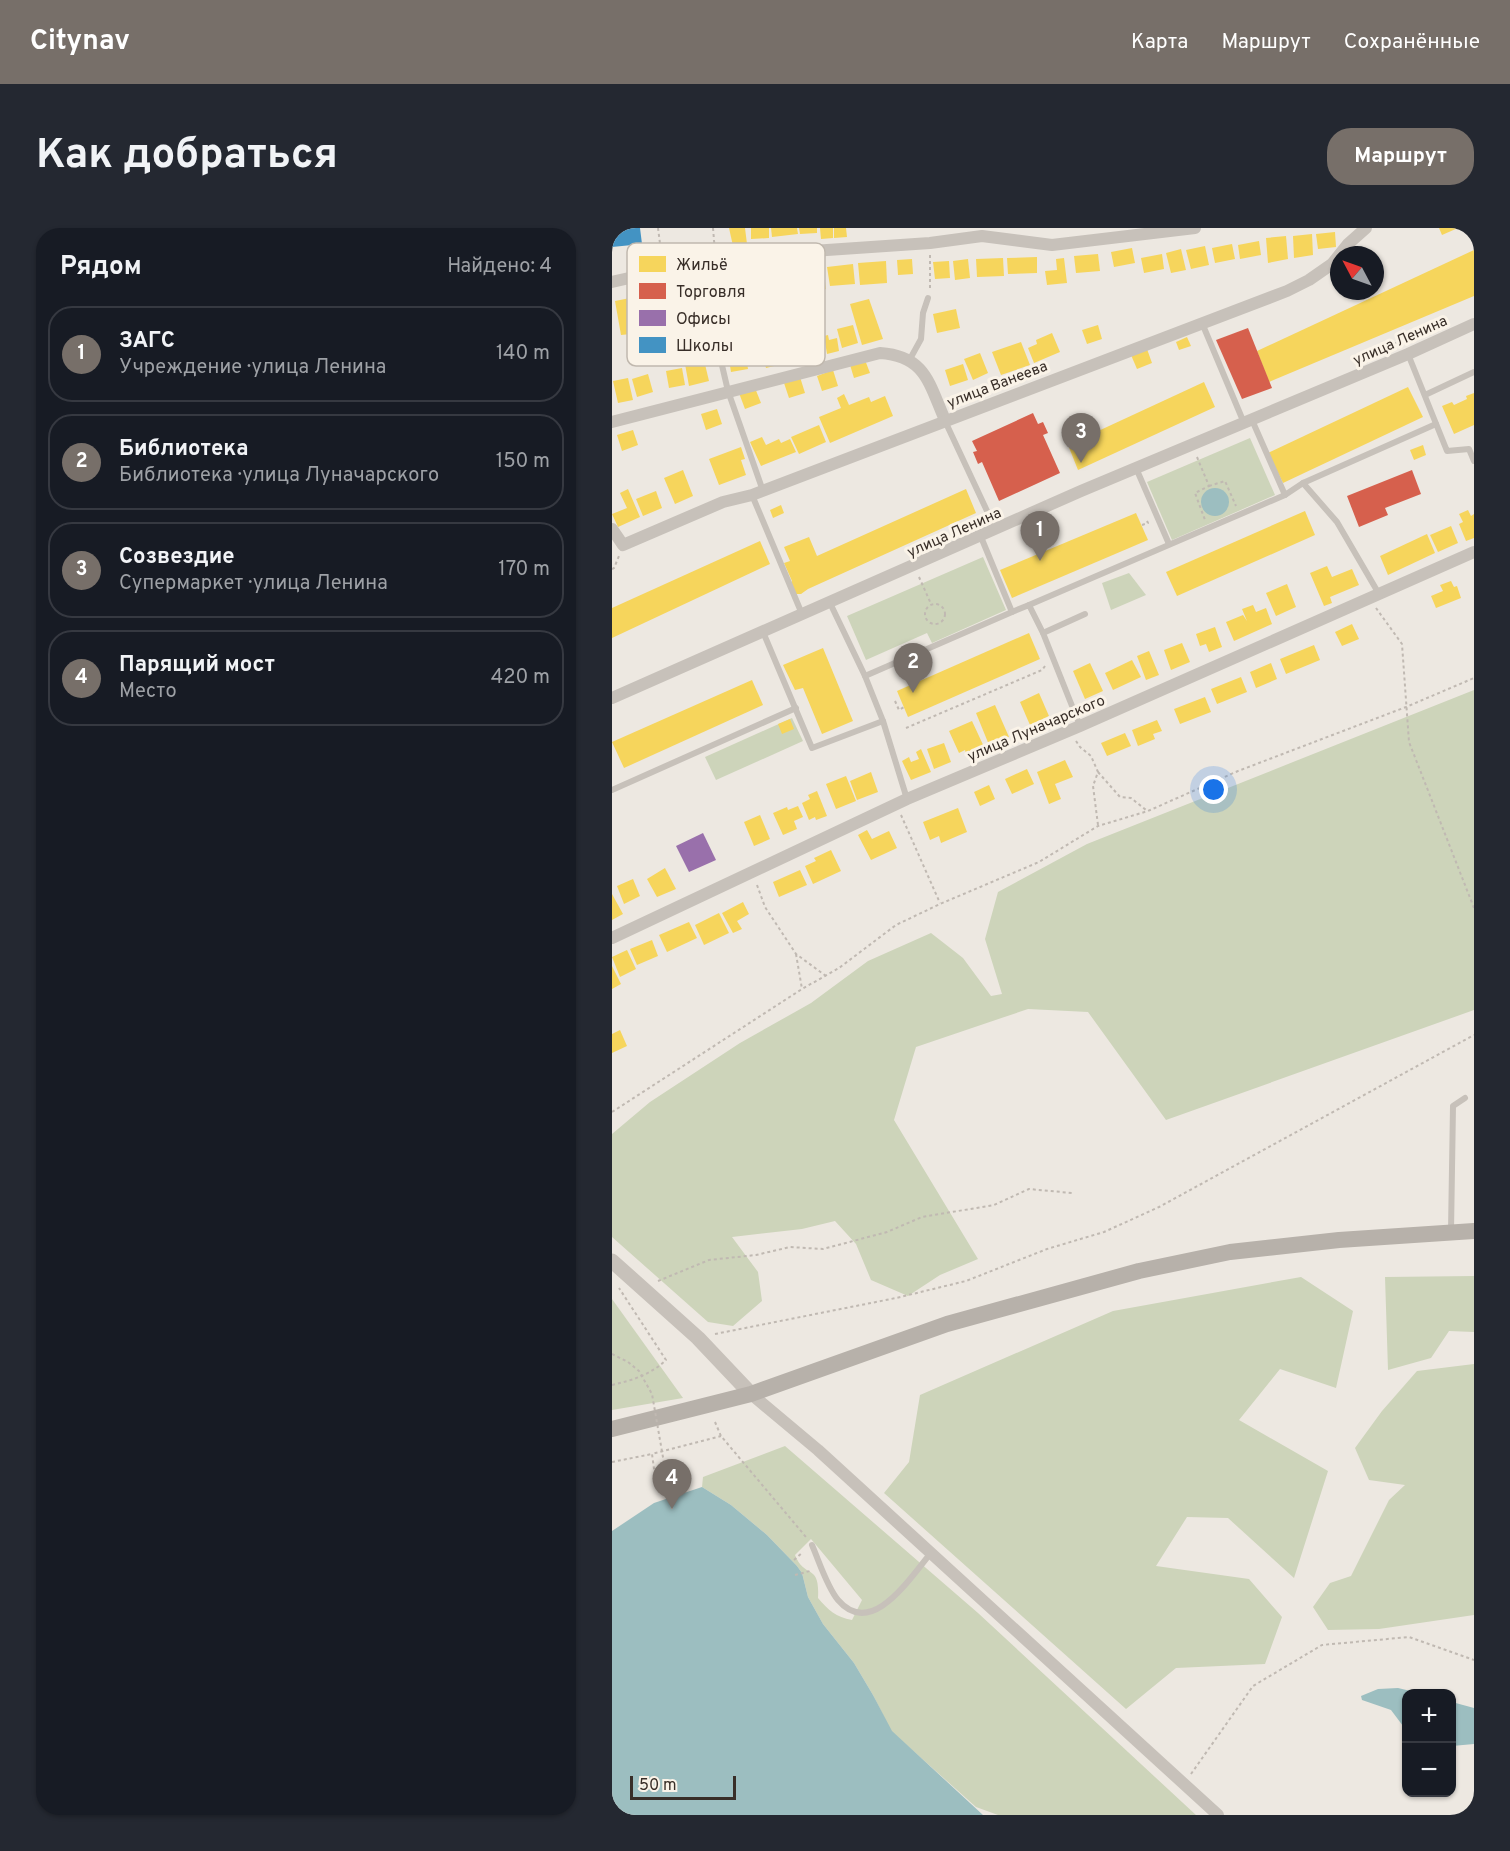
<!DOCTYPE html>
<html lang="ru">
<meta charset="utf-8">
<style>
:root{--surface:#171b24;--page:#242831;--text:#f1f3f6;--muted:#9ea1a6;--line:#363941;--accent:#776f69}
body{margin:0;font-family:Overpass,sans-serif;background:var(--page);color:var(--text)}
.controls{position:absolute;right:18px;bottom:18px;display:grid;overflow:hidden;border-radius:12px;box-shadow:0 2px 4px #0004}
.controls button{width:54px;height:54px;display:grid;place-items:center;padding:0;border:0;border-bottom:2px solid var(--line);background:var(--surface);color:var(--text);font:30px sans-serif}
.compass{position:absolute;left:718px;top:18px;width:54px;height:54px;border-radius:50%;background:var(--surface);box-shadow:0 2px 4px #0004;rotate:311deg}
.scale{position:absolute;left:18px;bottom:15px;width:106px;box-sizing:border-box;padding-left:6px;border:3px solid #382e28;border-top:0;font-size:16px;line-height:21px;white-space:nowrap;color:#382e28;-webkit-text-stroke:4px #faf3e8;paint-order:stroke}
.you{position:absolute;left:602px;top:562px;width:21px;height:21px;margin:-15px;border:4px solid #fff;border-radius:50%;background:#1a73e8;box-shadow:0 0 0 9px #1a73e833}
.badge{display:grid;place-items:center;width:39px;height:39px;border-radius:50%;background:var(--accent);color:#fff;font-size:20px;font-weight:700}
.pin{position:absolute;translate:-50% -50px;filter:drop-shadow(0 2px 3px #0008)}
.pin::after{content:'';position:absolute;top:32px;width:21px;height:18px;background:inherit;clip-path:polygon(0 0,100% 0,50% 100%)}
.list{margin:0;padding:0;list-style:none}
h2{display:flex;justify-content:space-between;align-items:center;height:78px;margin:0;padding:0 24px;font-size:26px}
h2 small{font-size:20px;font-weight:400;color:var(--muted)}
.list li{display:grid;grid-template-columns:39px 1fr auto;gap:18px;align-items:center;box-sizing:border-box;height:96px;margin:0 12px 12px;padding:0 12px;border:2px solid var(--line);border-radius:24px}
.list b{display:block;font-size:22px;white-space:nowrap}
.list p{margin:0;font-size:20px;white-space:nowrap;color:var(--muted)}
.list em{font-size:20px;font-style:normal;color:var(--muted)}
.map{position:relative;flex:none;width:862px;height:1587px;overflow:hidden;border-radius:24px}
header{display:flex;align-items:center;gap:36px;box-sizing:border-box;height:84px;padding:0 30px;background:var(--accent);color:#fff}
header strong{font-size:28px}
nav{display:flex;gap:33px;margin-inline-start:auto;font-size:21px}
.intro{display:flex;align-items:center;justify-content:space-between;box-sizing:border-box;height:144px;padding:0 36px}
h1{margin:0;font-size:42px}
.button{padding:15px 27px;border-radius:24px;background:var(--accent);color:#fff;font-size:21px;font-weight:700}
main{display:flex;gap:36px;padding:0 36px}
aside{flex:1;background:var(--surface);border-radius:24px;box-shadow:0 2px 4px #0004}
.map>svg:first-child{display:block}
</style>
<header>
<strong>Citynav</strong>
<nav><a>Карта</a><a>Маршрут</a><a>Сохранённые</a></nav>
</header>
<div class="intro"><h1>Как добраться</h1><a class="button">Маршрут</a></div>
<main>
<aside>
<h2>Рядом<small>Найдено: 4</small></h2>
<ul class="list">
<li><span class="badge">1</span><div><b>ЗАГС</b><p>Учреждение · улица Ленина</p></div><em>140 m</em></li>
<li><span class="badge">2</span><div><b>Библиотека</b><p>Библиотека · улица Луначарского</p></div><em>150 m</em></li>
<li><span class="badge">3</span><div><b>Созвездие</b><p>Супермаркет · улица Ленина</p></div><em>170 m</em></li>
<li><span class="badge">4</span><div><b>Парящий мост</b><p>Место</p></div><em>420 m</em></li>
</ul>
</aside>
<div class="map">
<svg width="862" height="1587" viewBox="0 0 862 1587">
<rect width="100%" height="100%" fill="#ede8e1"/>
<!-- green -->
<g fill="#cdd4ba" fill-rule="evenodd">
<polygon points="638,210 663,267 560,312 535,254"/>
<polygon points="371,329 394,382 320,415 315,405 254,432 235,388"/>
<polygon points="517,345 534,367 499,382 490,355"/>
<polygon points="862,462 862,782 554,892 476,784 416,781 304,819 282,892 366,1031 328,1047 296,1068 259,1052 244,1016 223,993 190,1001 120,1009 146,1044 150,1073 121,1098 96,1094 0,1009 0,906 38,874 128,815 199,775 256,733 319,705 351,730 379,768 390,766 373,711 386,664 475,616"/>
<polygon points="180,490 191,513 104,552 93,529"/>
<polygon points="862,1048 862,1104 837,1103 819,1130 776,1142 773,1049"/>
<polygon points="689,1049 741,1083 724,1160 668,1141 627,1192 716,1243 682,1350 616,1290 575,1289 544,1338 637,1351 670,1389 653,1436 564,1440 514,1481 272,1265 297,1234 308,1167 501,1083"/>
<polygon points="0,1071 71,1170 0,1182"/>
<polygon points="862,1136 862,1387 767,1401 716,1402 701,1379 718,1355 739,1348 777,1272 793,1257 757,1252 743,1220 770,1183 805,1143"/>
<path d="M 173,1218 L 366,1385 L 584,1587 L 386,1587 L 364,1579 L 279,1503 L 261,1467 L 242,1435 L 211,1396 L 196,1369 L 190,1345 L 185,1338 L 155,1307 L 119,1277 L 90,1259 L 91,1249 ZM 199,1311 L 250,1372 L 240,1392 C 224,1389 216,1382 206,1370 C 208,1334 193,1352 183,1327 Z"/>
</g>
<!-- water -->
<g fill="#9cbec0">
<circle cx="603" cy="274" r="14"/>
<polygon points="90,1259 119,1277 155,1307 185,1338 190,1345 196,1369 211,1396 242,1435 261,1467 280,1503 371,1587 0,1587 0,1303 42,1275"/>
<polygon points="786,1460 807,1465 794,1466 794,1502 779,1482 750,1472 749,1468 766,1461"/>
<polygon points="840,1474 862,1480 862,1516 840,1518"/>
</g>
<!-- homes -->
<g fill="#f6d55c">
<polygon points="117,0 133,0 135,16 121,18"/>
<polygon points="139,0 157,0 157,10 139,11"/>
<polygon points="159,0 185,0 186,6 160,9"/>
<polygon points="187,0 205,0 205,5 188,6"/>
<polygon points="208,0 221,0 221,10 209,11"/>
<polygon points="222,0 234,0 235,9 222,10"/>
<polygon points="827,0 846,0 830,7"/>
<polygon points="723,4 724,19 706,21 704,6"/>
<polygon points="700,6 701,27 682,30 681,8"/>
<polygon points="674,8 676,31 656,35 654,10"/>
<polygon points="647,13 649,27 628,31 626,17"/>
<polygon points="620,16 623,31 603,35 600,20"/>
<polygon points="593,18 597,37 579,41 574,22"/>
<polygon points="520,20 523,35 502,39 499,24"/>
<polygon points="569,21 574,42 559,45 554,25"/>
<polygon points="862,22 862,68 657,154 645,123"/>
<polygon points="486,26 488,43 464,45 462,28"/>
<polygon points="550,26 552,41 532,45 529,30"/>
<polygon points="425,29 425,45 396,46 395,30"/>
<polygon points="391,30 392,48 365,49 364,31"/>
<polygon points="452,30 455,55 435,57 433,43 445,42 444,31"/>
<polygon points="300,31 301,46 286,47 285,32"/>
<polygon points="356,31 358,50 343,52 341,33"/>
<polygon points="274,33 275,55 248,57 246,35"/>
<polygon points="337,33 338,50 323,51 321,34"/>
<polygon points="241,36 243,56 218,58 215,39"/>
<polygon points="211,39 214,61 196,64 195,61 184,63 181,44"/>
<polygon points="23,69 29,105 9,107 3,73"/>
<polygon points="257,71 271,111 250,117 238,76"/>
<polygon points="344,81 348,100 325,105 321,86"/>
<polygon points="241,97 246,115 230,120 225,101"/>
<polygon points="486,97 490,111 475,116 470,102"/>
<polygon points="129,99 136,141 119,144 112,101"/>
<polygon points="440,105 448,124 422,135 416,120 425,116 424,112"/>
<polygon points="216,107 217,112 225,110 227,123 215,126 212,108"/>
<polygon points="171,109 178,134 154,140 152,133 159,131 156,118 162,117 160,111"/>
<polygon points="575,109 579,118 567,122 564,114"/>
<polygon points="409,114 418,137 389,147 380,124"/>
<polygon points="535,121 540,135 525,141 519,127"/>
<polygon points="368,125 376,145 361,152 352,131"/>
<polygon points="92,132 97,153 77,158 73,136"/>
<polygon points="253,132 258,145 242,150 238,137"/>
<polygon points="351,136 356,152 338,158 333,142"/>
<polygon points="70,140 73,157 57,160 54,143"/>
<polygon points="221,142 226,158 210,163 205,148"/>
<polygon points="36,146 41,164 25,169 20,151"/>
<polygon points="188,149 193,165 177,170 172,155"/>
<polygon points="16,150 21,172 6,175 1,153"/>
<polygon points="592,154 603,179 466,242 456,217"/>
<polygon points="796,159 811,189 671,255 656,225"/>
<polygon points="143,160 149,175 133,181 127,165"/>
<polygon points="862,165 862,197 842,206 830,178 840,174 842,177 855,171 854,168"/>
<polygon points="232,166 237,177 257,169 259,174 273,168 281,188 218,215 207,189 229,180 225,170"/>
<polygon points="105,181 110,196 94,202 89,186"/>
<polygon points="207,197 214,214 187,226 179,209"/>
<polygon points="21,202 26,217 10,223 5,207"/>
<polygon points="150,209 154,217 167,211 169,215 178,211 184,224 149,238 138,214"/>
<polygon points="811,217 814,227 802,232 798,222"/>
<polygon points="129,219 133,231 129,232 134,247 107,257 97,231"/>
<polygon points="71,242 81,268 63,276 52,250"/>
<polygon points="16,261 28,289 6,299 0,286 15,280 8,265"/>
<polygon points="354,261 364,285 196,361 189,366 184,366 178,356 180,353 172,335 178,333 172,319 197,309 205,328"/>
<polygon points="44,263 50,280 31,288 24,271"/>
<polygon points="169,277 172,285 161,290 158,282"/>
<polygon points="856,282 859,288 862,286 862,310 854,313 847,296 851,294 847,286"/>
<polygon points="693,283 703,307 565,368 554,344"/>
<polygon points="524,285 536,312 400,370 388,342"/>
<polygon points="839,298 846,315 826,324 818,307"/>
<polygon points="815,306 823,325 776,347 768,328"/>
<polygon points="148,313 158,336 0,410 0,380"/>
<polygon points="715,338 720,349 740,341 747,357 718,369 720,375 712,378 698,345"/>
<polygon points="839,353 842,359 845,358 849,370 824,380 819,368 831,363 828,357"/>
<polygon points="675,356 684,379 664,388 654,365"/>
<polygon points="641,377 644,384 654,380 660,396 622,413 614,394 631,387 635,393 630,381"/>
<polygon points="740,396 747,411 730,418 723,404"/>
<polygon points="603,399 610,419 597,424 594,416 588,418 584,406"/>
<polygon points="417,405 428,431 296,489 285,463"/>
<polygon points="570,415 578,434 559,442 552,422"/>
<polygon points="702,417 708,432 674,446 668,431"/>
<polygon points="211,420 241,493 210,506 191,460 183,462 171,437"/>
<polygon points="537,423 547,447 534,452 525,428"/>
<polygon points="520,432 529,449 501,462 493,445"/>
<polygon points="478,435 491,463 473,471 461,443"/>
<polygon points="659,435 665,451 644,460 638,444"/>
<polygon points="629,449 635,464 605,476 599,461"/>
<polygon points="140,452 151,477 12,540 0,514"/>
<polygon points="427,465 437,488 418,497 408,474"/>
<polygon points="593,469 599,484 568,496 562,481"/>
<polygon points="383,477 397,509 377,517 364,485"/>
<polygon points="178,491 182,501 170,506 166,496"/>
<polygon points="545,492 550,503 541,506 543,511 526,518 520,502"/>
<polygon points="360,493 373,521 355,529 353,522 347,525 337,503"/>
<polygon points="513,505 519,518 495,528 489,515"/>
<polygon points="332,515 339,534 322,541 315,521"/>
<polygon points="309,521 319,544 299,552 290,533 297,529 299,534 307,531 304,524"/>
<polygon points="453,532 461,549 443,556 449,571 437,576 425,544"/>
<polygon points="415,541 422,556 400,566 393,551"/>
<polygon points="259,544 266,564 245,572 238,553"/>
<polygon points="234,548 244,573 224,581 214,556"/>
<polygon points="377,557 383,571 368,578 362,564"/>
<polygon points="205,563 215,588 204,592 203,589 197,592 190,575 198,571 196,567"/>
<polygon points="186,578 191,589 182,593 185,601 171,607 161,585 175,579 176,582"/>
<polygon points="346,580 355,604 329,615 327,608 318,612 311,594"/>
<polygon points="148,587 158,611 142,618 132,594"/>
<polygon points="255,602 260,611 277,603 285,620 259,632 246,607"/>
<polygon points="219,622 229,643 201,656 193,638 204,633 202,630"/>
<polygon points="53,640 64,661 45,669 35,651"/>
<polygon points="188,642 195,657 167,669 161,654"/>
<polygon points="21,651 28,668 12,676 5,658"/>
<polygon points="0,666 11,686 0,692"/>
<polygon points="131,674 137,686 125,693 130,701 121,705 110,685"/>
<polygon points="107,685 117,705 92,717 83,697"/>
<polygon points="77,694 85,710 55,724 47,707"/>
<polygon points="40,712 46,728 25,737 18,721"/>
<polygon points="15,722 24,741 8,749 0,729"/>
<polygon points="0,738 9,756 0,761"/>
<polygon points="8,802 15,818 0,825 0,806"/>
</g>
<!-- shops -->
<g fill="#d6604d">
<polygon points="636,100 660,160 630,171 604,112"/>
<polygon points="421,185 426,196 431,194 436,205 431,207 448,245 387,273 370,234 366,236 361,224 365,223 360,213"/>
<polygon points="800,242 809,266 773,280 776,287 747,299 735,268"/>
</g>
<!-- offices -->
<polygon fill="#9970ab" points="91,605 104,632 77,644 64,618"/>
<!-- schools -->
<polygon fill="#4393c3" points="0,0 28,0 30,16 0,19"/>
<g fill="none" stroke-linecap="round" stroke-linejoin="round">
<!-- path -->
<g stroke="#c0b9b2" stroke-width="2" stroke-dasharray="3 3" stroke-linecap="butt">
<polyline points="46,0 50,31"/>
<polyline points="101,0 103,24"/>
<polyline points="318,60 318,27"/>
<polyline points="754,128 823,98"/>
<polyline points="585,229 597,258 583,265 593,292"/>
<polyline points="597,258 613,253 624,278"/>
<polyline points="530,297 536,295 535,293"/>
<polyline points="0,341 2,340 7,328"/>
<polyline points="307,349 319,376"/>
<circle cx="323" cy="386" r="10"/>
<polyline points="764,380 790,416 797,514 862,680"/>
<polyline points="283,473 287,482 292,479"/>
<polyline points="294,500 430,442 433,438"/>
<polyline points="464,513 468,519 479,528 486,544 481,558 486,597"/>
<polyline points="486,544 508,569 519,570 534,582"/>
<polyline points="289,587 328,675"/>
<polyline points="145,657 153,679 184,726 214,748"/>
<polyline points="184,726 190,761"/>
<polyline points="0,884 190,761 227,740 284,697 328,676 427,634 486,598 536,583 626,543 794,479 862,450"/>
<polyline points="46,1053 97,1032 144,1027 178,1019 211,1021 275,1004 310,989 382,977 417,961 460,965"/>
<polyline points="103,1106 284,1070 354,1053 435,1021 492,1004 547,979 862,807"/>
<path d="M 0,1157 C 21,1152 38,1147 54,1132 L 7,1060"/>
<polyline points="103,1194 109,1208 194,1309"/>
<polyline points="0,1234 40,1226"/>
<polyline points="54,1246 43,1248 40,1226 109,1208"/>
<polyline points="182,1332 191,1324"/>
<polyline points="183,1347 198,1343"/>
<polyline points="579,1546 641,1458 710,1417 797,1409 862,1432"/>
</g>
<!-- service -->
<g stroke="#c7c1ba" stroke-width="6">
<polyline points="87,39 116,163 151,263"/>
<polyline points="590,95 632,195"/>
<polyline points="796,126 835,223 857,221 862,233"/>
<polyline points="298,131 309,111 311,85 316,70"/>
<polyline points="813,167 862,144"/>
<polyline points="640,192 673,267 691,255 824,196"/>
<polyline points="333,193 383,300"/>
<polyline points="524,240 557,316"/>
<polyline points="691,255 725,294 767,366"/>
<polyline points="140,267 190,386"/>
<polyline points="369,309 400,384 417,377 431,405"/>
<polyline points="218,375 253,448 271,493 295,571"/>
<polyline points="417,377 673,267"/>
<polyline points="151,404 200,520 271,493"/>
<polyline points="253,448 400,384"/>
<polyline points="468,498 431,405 473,386"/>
<polyline points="0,562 184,480"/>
<polyline points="839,1003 841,878 853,870"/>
<path d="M 200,1317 C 207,1333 215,1359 226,1372 C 260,1412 299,1348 319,1325"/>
</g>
<!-- minor -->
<g stroke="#c7c1ba" stroke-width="12">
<polyline points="0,54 35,46 171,25 318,15 370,8 440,17 583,0"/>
<path d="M 0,194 L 268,125 C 314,128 317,156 333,192"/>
<polyline points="0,301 11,317 111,274 140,267 675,63 697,52 720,36 736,16 754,0"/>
<polyline points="0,470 469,263 796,126 862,96"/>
<polyline points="0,710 295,571 468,498 862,324"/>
<polyline points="139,1166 206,1222 606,1587"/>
</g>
<!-- tertiary -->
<polyline stroke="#c7c1ba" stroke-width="15" points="0,1033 86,1110 139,1166"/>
<!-- secondary -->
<polyline stroke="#b7b1aa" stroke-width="16" points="0,1201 139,1166 335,1096 527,1043 618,1024 727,1012 862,1003"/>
<!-- path-bridge -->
<polyline stroke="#c0b9b2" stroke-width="2" stroke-dasharray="3 3" stroke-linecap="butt" points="0,1126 16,1134 27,1143 40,1166 60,1281"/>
</g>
<g text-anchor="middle" stroke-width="6" stroke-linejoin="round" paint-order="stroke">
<!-- street labels -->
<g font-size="15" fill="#382e28" stroke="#faf3e8">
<text transform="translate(788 112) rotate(-24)" y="5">улица Ленина</text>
<text transform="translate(385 156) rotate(-21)" y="5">улица Ванеева</text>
<text transform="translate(342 304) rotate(-24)" y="5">улица Ленина</text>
<text transform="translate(424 500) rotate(-23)" y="5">улица Луначарского</text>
</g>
</g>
<!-- legend -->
<rect x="15" y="15" width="198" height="123" rx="9" fill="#faf3e8" stroke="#c0b8ae" stroke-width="1.5"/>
<rect x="27" y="28" width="27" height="16" fill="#f6d55c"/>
<rect x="27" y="55" width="27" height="16" fill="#d6604d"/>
<rect x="27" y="82" width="27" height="16" fill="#9970ab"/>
<rect x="27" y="109" width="27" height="16" fill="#4393c3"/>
<g font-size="16" fill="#382e28">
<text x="64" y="42">Жильё</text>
<text x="64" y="69">Торговля</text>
<text x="64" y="96">Офисы</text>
<text x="64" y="123">Школы</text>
</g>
</svg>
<div class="controls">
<button>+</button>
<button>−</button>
</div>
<svg class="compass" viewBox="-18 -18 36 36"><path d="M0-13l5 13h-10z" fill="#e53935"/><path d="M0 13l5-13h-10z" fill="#9ea1a6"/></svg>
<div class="scale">50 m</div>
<div class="you"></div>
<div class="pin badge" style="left:428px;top:333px">1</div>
<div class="pin badge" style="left:301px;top:465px">2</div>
<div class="pin badge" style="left:469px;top:235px">3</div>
<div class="pin badge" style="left:60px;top:1281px">4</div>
</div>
</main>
